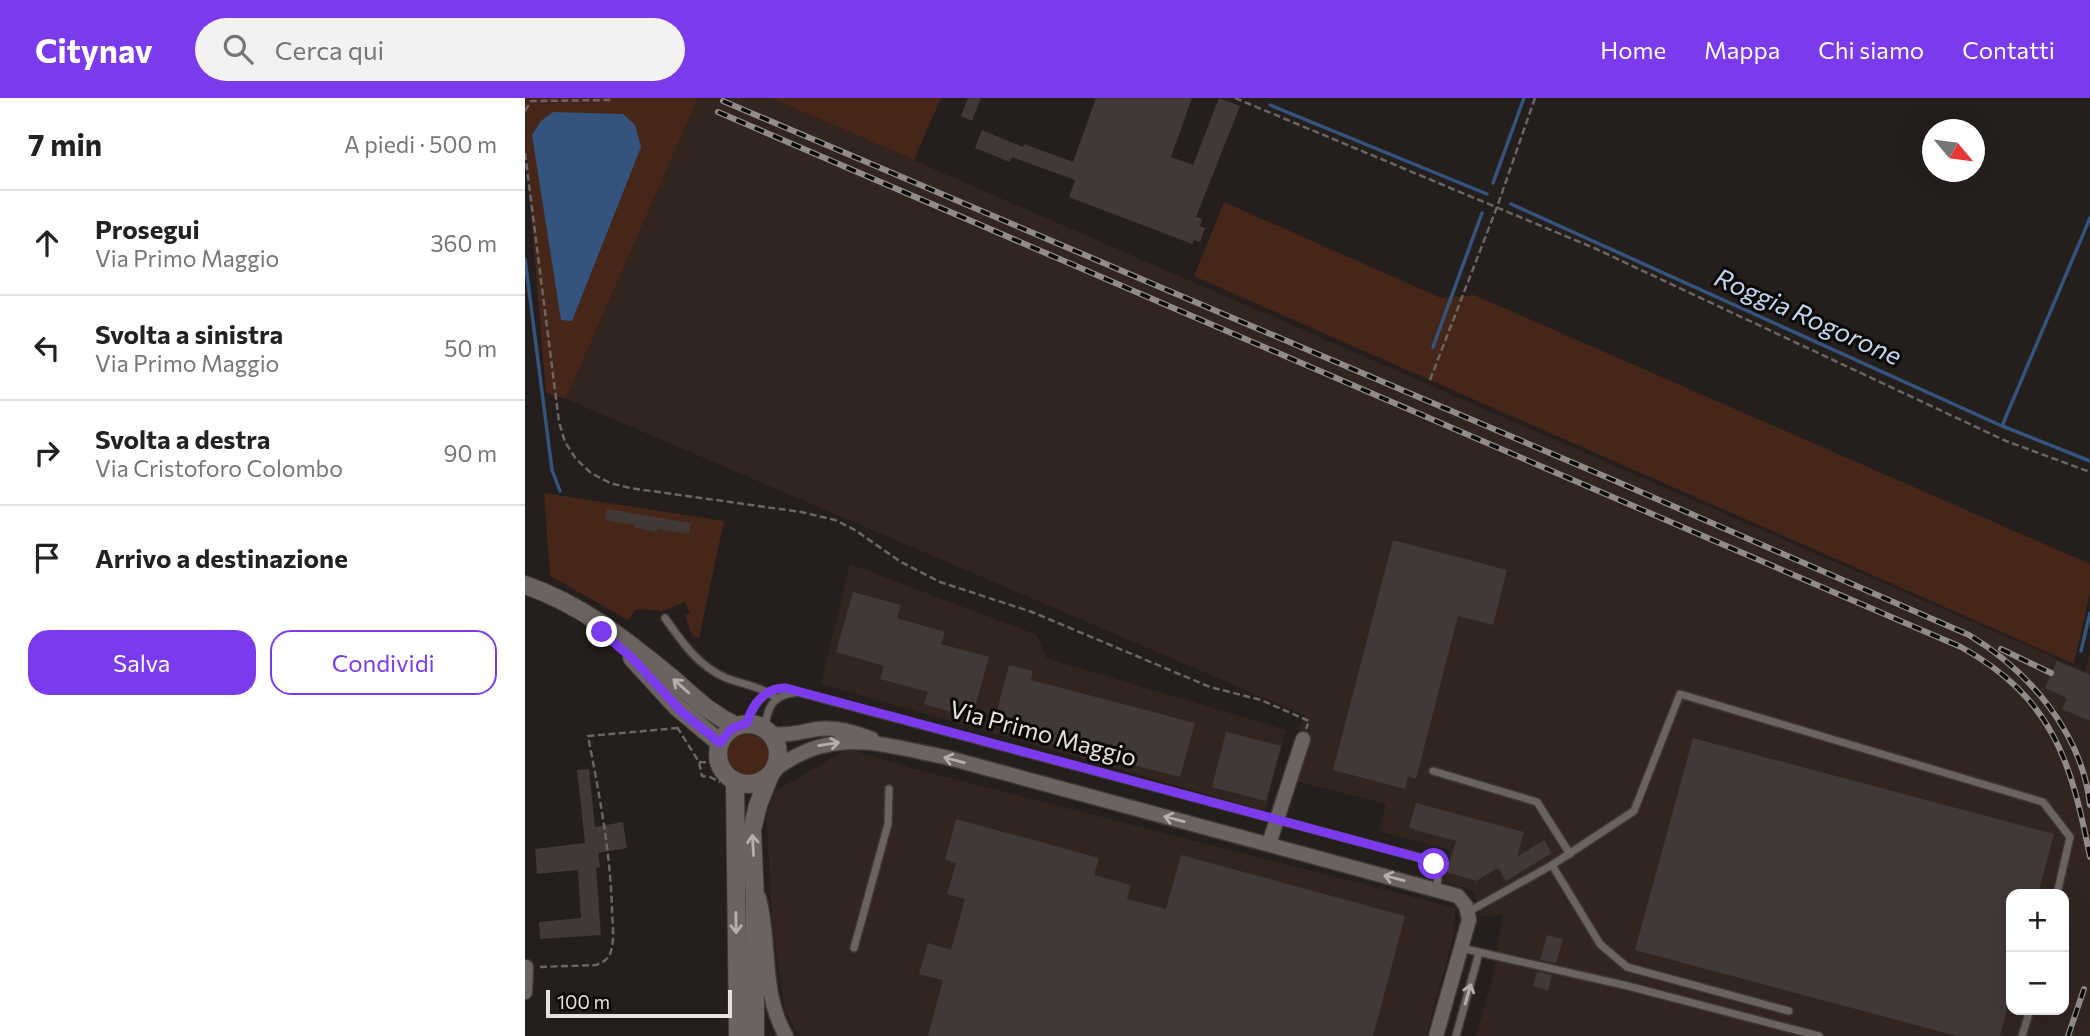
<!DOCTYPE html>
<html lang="it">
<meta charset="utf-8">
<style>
:root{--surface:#fff;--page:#f2f2f2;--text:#222;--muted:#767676;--line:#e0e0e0;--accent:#7c3aed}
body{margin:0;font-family:Commissioner,sans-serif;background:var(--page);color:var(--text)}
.controls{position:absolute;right:21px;bottom:21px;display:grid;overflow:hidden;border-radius:14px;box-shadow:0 7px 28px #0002}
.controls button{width:63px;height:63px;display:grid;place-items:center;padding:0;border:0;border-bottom:2px solid var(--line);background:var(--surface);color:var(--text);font:35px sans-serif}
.compass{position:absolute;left:1397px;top:21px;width:63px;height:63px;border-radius:50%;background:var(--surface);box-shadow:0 7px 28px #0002;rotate:119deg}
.scale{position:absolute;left:21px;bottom:18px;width:186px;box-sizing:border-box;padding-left:7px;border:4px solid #e7e2e0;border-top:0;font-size:19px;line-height:24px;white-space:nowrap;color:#e7e2e0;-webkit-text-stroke:5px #0b0908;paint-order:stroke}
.stop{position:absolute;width:21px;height:21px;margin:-16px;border:5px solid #7c3aed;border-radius:50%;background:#fff}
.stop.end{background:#7c3aed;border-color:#fff;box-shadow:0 2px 7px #0008}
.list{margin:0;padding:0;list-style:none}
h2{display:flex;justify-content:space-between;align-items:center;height:91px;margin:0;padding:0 28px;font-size:30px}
h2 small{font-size:23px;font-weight:400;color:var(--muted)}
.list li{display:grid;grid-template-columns:46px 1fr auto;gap:21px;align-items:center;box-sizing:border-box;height:105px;padding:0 28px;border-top:2px solid var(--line)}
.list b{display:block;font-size:26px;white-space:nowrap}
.list p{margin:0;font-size:23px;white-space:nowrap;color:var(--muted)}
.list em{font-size:23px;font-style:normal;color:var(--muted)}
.actions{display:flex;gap:14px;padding:21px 28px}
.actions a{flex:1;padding:16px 0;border:2px solid var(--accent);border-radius:21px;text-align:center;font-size:24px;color:var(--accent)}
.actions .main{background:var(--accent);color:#fff}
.icon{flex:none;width:38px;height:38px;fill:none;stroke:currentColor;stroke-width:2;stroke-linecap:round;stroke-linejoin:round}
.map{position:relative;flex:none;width:1565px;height:938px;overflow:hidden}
header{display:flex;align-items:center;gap:42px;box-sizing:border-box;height:98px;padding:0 35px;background:var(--accent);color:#fff}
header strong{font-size:33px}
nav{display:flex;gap:38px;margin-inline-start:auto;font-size:24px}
.search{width:490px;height:63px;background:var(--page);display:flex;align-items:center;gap:18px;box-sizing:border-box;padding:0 24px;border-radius:38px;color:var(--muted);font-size:26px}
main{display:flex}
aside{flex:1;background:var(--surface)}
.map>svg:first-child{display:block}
</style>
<header>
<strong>Citynav</strong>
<div class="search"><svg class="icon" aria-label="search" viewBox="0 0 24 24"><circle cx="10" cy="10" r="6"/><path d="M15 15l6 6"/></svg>Cerca qui</div>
<nav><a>Home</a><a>Mappa</a><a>Chi siamo</a><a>Contatti</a></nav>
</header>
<main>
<aside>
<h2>7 min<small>A piedi · 500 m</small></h2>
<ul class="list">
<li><svg class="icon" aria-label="ahead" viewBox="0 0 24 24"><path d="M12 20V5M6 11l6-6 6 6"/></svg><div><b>Prosegui</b><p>Via Primo Maggio</p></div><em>360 m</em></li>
<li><svg class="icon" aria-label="left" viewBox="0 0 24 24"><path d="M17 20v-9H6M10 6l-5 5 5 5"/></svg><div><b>Svolta a sinistra</b><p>Via Primo Maggio</p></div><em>50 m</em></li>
<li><svg class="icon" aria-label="right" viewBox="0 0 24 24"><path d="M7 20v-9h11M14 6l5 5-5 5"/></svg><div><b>Svolta a destra</b><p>Via Cristoforo Colombo</p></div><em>90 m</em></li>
<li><svg class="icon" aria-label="arrive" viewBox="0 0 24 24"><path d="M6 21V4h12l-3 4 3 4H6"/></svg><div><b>Arrivo a destinazione</b></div></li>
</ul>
<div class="actions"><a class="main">Salva</a><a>Condividi</a></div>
</aside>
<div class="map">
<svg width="1565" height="938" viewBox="0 0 1565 938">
<rect width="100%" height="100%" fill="#241e1c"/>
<!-- built -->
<g fill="#322520" fill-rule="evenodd">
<path d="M 173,0 L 246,0 L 1560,573 L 1565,555 L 1565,938 L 951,938 L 966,885 L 978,817 L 956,818 L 948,792 L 918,784 L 926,752 L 854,733 L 861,706 L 771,683 L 785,644 L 771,638 L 779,617 L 41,301 ZM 1486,796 L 1539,796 L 1539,912 L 1486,912 Z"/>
<polygon points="325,466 512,537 521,560 761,632 740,713 296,586"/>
<polygon points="323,651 390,671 931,810 927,844 901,938 275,938 260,913 248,833 241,714 250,693"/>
</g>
<!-- green -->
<g fill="#462618">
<polygon points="0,0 173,0 41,301 21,295 0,41"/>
<polygon points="246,0 416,0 389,62"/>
<polygon points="699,104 916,200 949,197 1565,466 1565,494 1549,566 669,178"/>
<polygon points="19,395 199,423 174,540 167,538 160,517 165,515 160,504 138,513 111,511 103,522 25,478"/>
<circle cx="223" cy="656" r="20"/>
</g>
<!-- water -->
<polygon fill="#34547e" points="28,14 98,16 110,27 116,49 47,223 36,222 7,37 16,23"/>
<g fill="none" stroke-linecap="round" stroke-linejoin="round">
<!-- stream -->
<g stroke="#34547e" stroke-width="3.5">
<polyline points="745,7 962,96"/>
<polyline points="968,85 999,0"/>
<polyline points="986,106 1477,328 1565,363"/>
<polyline points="0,161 27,372 35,393"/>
<polyline points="908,249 957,115"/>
<polyline points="1477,328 1565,120"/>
<polyline points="1556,553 1565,515"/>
</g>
</g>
<!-- building -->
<g fill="#403937">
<polygon points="443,0 456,0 447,23 436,18"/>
<polygon points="571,0 667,0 646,59 668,67 694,0 715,8 671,119 677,121 675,128 680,130 675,144 669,142 667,146 544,99 550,82 487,59 485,64 450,50 457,32 498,49 499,46 548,64"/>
<polygon points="82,411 166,425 164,436 132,431 132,434 110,430 110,427 80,422"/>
<polygon points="868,442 982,472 968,527 933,518 891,681 883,678 880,691 808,672"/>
<polygon points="328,494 376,507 372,520 420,534 416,546 464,559 447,620 399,606 403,594 355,581 359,568 311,554"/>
<polygon points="1532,563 1565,577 1565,623 1537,611 1542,600 1520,590"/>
<polygon points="484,567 508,573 506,582 670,625 655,679 481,634 484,624 470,620"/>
<polygon points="701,634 756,648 741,703 687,689"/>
<polygon points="1168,640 1529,736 1513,796 1486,796 1486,897 1475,938 1432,938 1110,852"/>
<polygon points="64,671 70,729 98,724 102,750 73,755 75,769 71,770 76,837 15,841 14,824 56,820 53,772 12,776 10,751 60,745 52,672"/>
<polygon points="891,705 999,734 992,759 1019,742 1027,755 981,783 973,770 951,783 922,774 931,743 884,730"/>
<polygon points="431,721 574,760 569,777 606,787 602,801 641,811 656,757 880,818 848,938 403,938 418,882 394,876 403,845 426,852 440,801 422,796 431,765 420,762"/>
<polygon points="1022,837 1038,841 1031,865 1015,862"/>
<polygon points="1012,874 1027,877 1023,893 1008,888"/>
</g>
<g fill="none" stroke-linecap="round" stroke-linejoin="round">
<defs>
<g id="service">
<path d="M 140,520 C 157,544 173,568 201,580 C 220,587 235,588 251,600"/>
<path d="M 222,626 C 227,607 240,589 261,591 L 903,762 C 915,769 914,779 911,791"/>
<path d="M 240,630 C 242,611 247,597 269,595"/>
<polyline points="908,673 1012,704 1045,756"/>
<polyline points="1027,767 1075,846 1102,869 1264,913"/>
<polyline points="943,814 1027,767 1109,713 1155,596 1518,704 1545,739 1532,796"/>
<polyline points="329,850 363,726 364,691"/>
<polyline points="936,850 1103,888 1294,938"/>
<polyline points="931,938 954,855"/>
<polyline points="1497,938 1505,912"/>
</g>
<g id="minor">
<path d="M 247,636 C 264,638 275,634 292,631 C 312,629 329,634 347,641"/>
<path d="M 249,672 C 307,628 354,646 420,659 L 933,798 L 941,808 L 944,822 L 911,938"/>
<polyline points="744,746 778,641"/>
<path d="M 234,800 C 246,847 236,895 261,938"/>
<polyline points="0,894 1,869"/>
</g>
<g id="tertiary">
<path d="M 0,487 C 55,506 98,540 142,576 C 168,597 180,613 211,628"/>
<polyline points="107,560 151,608 195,645"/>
<circle cx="223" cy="656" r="30"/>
<polyline points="210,683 213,938"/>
<polyline points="230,938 230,800 227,732 233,707 245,677"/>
</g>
</defs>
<!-- service casing -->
<use href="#service" stroke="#3d3836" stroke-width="10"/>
<!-- minor casing -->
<use href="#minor" stroke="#3d3836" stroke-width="17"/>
<!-- tertiary casing -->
<use href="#tertiary" stroke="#3d3836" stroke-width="20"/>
<!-- path -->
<g stroke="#6b6563" stroke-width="2.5" stroke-dasharray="7 3.5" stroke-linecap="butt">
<polyline points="710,0 1069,150 1481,343 1565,374"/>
<polyline points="0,13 6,3 87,2"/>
<polyline points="0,55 34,324 40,344 51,361 66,375 85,385 105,390 276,414 310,422 330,432 376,464 415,484 507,514 685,589 736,602 784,623 781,631"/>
<polyline points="905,282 972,109 1010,0"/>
<polyline points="152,629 174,664 177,678 185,679 195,684"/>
<polyline points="174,664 194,665"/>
<path d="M 15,869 L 71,867 C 79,864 84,861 86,853 C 90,839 87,823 87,810 C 85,751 74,695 63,638 L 153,630"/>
</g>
<!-- service -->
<use href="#service" stroke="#6b6360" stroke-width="7"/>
<!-- minor -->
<use href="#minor" stroke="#6b6360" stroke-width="14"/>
<!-- tertiary -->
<use href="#tertiary" stroke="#6b6360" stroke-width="18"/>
<defs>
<g id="rail">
<path d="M 198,3 L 1079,378 L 1444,537 C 1504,573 1557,635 1565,707"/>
<path d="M 193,14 L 1436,549 C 1528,600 1546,663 1565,759"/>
<polyline points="1476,551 1526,575"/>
<polyline points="1543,938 1559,891"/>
</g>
</defs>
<!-- rail casing -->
<use href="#rail" stroke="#918b89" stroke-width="6"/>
<!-- rail -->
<use href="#rail" stroke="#0b0908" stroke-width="3.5" stroke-dasharray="10" stroke-linecap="butt"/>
</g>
<!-- one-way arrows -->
<defs><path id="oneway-shaft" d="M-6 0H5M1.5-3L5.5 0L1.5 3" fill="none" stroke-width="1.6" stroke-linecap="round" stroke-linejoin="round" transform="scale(1.75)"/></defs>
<g stroke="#b5afad">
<use href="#oneway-shaft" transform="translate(156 588) rotate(-138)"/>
<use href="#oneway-shaft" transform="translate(304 646) rotate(-9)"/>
<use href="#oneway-shaft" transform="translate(429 662) rotate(-165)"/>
<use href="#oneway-shaft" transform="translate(649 721) rotate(-165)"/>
<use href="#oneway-shaft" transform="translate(228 747) rotate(-93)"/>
<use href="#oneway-shaft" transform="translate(869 780) rotate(-165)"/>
<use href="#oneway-shaft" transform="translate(211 825) rotate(89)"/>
<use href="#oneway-shaft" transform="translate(943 896) rotate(-74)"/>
</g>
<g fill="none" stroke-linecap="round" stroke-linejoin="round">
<!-- route -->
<path stroke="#7c3aed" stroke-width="9" d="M 77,534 L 108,561 L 157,614 L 195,645 L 206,631 L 222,625 C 227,607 240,589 261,590 L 903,762 L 909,766"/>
</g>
<g text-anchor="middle" stroke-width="6" stroke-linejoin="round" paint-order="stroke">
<!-- street labels -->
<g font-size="24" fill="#e7e2e0" stroke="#0b0908">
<text transform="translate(518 636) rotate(15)" y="8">Via Primo Maggio</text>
</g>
<!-- water labels -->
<g font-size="26" font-style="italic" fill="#c2d6f1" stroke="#0b0908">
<text transform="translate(1283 219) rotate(24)" y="9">Roggia Rogorone</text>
</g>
</g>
</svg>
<div class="controls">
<button>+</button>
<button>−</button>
</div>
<svg class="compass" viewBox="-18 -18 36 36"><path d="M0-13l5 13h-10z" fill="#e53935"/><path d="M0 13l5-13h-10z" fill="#767676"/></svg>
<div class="scale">100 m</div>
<div class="stop" style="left:909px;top:766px"></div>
<div class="stop end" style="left:77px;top:534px"></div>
</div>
</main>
